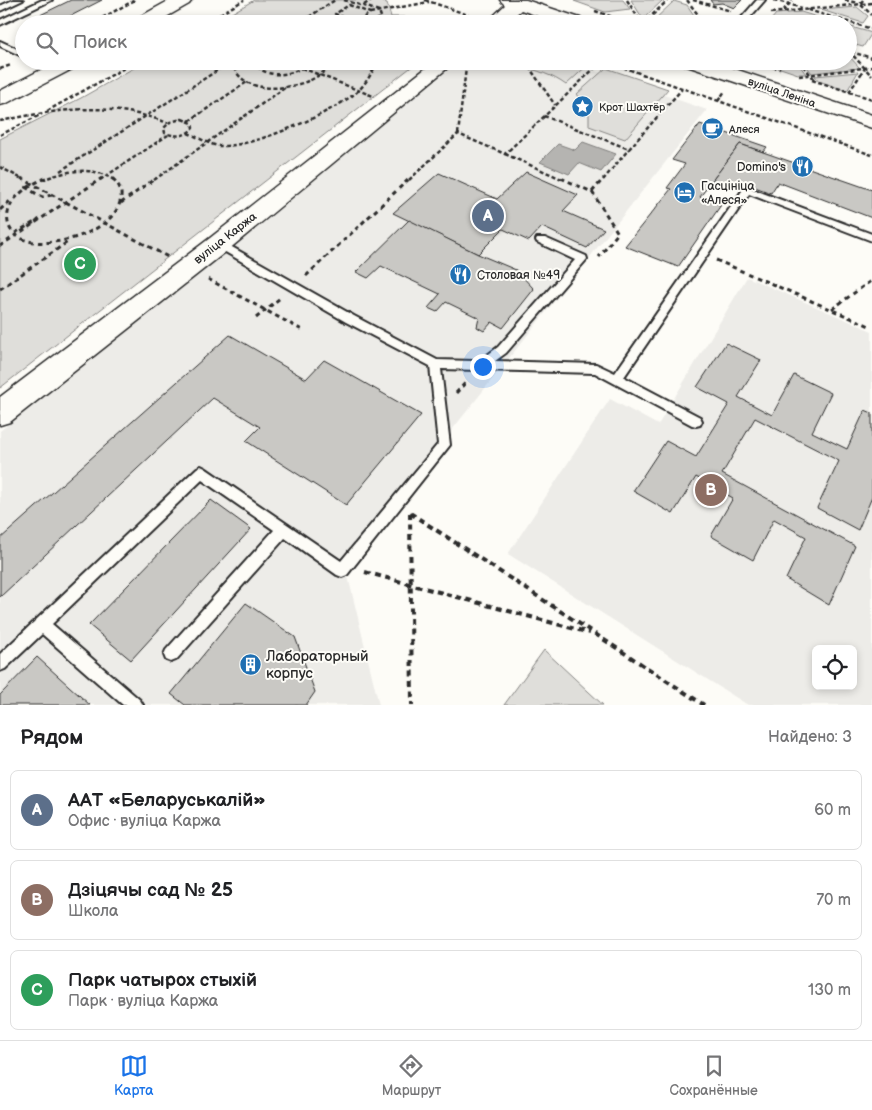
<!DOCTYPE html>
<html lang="ru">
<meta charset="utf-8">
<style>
:root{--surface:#fff;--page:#f2f2f2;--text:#202124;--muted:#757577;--line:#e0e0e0;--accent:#1a73e8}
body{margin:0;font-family:"Balsamiq Sans",sans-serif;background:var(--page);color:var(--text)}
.controls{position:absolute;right:15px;bottom:15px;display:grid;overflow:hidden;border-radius:8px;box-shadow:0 2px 8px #0003}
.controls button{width:45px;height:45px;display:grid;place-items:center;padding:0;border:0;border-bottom:1px solid var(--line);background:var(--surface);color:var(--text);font:25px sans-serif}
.you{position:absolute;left:482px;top:366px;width:18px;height:18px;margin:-12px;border:4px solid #fff;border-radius:50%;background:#1a73e8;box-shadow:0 0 0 8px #1a73e833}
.badge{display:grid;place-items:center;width:32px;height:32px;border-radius:50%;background:var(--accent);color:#fff;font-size:16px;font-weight:700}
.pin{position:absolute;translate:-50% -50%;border:2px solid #fff;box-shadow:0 1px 5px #0006}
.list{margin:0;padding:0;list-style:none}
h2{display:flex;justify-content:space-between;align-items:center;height:65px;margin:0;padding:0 20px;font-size:21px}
h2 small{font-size:16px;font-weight:400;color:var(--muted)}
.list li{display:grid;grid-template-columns:32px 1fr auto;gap:15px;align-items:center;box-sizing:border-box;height:80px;margin:0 10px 10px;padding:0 10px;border:1px solid var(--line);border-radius:8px}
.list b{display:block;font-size:19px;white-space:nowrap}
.list p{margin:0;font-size:16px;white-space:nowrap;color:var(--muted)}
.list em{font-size:16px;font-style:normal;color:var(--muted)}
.icon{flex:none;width:28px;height:28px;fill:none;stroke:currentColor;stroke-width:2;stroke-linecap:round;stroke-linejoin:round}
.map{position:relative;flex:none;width:872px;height:705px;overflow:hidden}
.search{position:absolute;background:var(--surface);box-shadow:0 2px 8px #0003;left:15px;right:15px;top:15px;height:55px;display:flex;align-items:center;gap:12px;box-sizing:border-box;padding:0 18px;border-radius:28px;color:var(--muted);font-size:19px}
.sheet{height:335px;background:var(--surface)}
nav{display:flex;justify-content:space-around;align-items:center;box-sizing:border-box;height:70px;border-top:1px solid var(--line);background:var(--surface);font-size:14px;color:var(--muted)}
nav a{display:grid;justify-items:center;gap:2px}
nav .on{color:var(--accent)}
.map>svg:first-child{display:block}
</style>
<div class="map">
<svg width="872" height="705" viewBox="0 0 872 705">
<rect width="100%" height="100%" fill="#fdfcf7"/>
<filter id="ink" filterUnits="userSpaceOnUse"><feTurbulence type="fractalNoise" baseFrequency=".02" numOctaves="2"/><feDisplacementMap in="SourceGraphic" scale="10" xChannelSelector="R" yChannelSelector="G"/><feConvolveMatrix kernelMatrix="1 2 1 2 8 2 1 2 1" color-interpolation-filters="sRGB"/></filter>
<g filter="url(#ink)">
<!-- built -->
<g fill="#edece8" fill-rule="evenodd">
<polygon points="460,61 567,61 707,110 345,564 379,705 0,705 0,431"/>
<path d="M 747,277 L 872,331 L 872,705 L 748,705 L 508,554 L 610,399 L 658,425 ZM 816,649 L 853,649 L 853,686 L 816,686 Z"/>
</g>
<!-- green -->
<g fill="#dfdeda" stroke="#858482">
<polygon points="254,0 379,0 387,3 391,17 404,17 413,24 213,24"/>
<polygon points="590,0 623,0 630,9 605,12 574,1"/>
<polygon points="631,0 663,0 643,19"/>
<polygon points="674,1 687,5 696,18 652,22"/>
<polygon points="857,7 868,16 863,23 821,10"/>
<polygon points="801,12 840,24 784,24 771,20 776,14"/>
<polygon points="848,26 872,33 863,47 848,43"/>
<polygon points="848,55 860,68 812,73 802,61 848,61"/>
<polygon points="146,61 419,61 0,388 0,139 81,98"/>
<path d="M 477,61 L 588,61 L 591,62 L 566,85 C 540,66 500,61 469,67 Z"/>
<polygon points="760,61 796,61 806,74 798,74"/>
<polygon points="606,68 668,89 625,139 589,126 589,111 577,94"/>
<polygon points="858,72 847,91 819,81 815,76"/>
<polygon points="544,650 603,705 504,705"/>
</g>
<!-- water -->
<polygon fill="#b5b4b1" stroke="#7e7d7b" points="583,142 616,154 601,172 579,163 569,174 540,162 558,144 575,150"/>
<!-- building -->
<g fill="#c9c8c4" stroke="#2b2b2b">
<polygon points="71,0 102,0 55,24 42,24 32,19"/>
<polygon points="710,0 742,0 734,8 722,3 713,4"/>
<polygon points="700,124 767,147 763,152 740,144 711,182 700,197 721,205 678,267 625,246 671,189 667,188 685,164 672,160"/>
<polygon points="740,144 872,190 872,218 778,182 771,193 744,183 742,186 729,182 725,188 711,182"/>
<polygon points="526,172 578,195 563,211 604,229 587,248 542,227 529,241 503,229 478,254 393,213 439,173 497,199"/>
<polygon points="409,220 478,254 516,270 534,289 503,328 492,322 484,331 477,327 479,318 446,302 437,312 428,308 440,294 381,266 368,278 356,272"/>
<polygon points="230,335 306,379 324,360 421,415 346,505 246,441 260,427 213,398 0,597 0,539"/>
<polygon points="726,343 761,360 738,397 772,415 794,375 831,393 812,432 847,449 865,410 872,413 872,497 858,530 817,508 839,461 755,418 722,474 855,546 829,605 786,579 806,537 774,519 753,560 711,536 733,498 696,477 673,514 633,491 666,441 696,457 729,404 697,387"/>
<polygon points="211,500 251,529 131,660 89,625"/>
<polygon points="246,603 295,637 315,692 306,705 185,705 171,694"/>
<polygon points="37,657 90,705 0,705 0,695"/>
</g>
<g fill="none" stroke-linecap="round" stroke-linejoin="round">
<defs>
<g id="service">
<polygon points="13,0 23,0 0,11 0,6"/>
<polygon points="42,0 52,0 0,25 0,20"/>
<polygon points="757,0 765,0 744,24 736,24"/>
<polygon points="0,41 24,52 24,57 0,46"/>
<polygon points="33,61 44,61 62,70 55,72"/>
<polygon points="747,187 872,234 872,241 749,194 624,377 700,417 702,421 700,425 696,426 692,425 595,373 441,369 450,445 347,575 342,577 337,575 285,538 176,660 171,662 166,660 164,655 166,650 274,530 202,480 52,624 140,700 143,705 123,705 42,634 5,669 0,671 0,654 197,468 201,466 205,468 341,561 438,444 430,366 346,322 215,246 214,244 215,242 223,242 354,316 437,360 474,361 486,356 498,347 575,260 537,242 536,240 537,238 545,238 586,256 587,259 506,353 495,361 596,364 615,373 744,188"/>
</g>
<g id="secondary">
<polygon points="170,0 192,0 189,4 154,24 131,24 134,20"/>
<polygon points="500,0 526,0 586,20 589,24 561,24 521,10 505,24 485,24 505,5"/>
<polygon points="58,61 82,61 80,65 7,103 0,105 0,91"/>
<polygon points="435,61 456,61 228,250 10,422 0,425 0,397 210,238"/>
<polygon points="682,61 711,61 872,115 872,128 684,65"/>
</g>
</defs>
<!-- service casing -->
<use href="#service" stroke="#2b2b2b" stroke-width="4"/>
<!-- secondary casing -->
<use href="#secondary" stroke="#2b2b2b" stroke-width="3"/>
<!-- path-far2 -->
<g stroke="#2b2b2b" stroke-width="2.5" stroke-dasharray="4 2.5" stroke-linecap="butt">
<polyline points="344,0 379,11 381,17 372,24"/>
<polyline points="425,0 477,18"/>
<polyline points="627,0 642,24"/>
<polyline points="687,0 705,24"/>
<polyline points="693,0 731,11"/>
<polyline points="774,0 802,8"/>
<polyline points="845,0 857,3"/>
<polyline points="863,0 860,4 872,15"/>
<polygon points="349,5 370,13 357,22 335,14"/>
<polyline points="364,5 371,0"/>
<polyline points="808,10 872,29"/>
<polyline points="595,11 634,24"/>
<polyline points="783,11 792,0"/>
<polyline points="370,13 429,2"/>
<polyline points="771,13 872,3"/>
<polyline points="310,17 328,24"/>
<polyline points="91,24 135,0"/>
<polyline points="203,24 244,0"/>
<polyline points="298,24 335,0"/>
<polyline points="336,24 345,18"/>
<polyline points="643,24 668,0"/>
<polyline points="650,24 728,17"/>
<polyline points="849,51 872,76"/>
<polyline points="851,52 872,58"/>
<path d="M 254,61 L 261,70 C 279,79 297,73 312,61"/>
<polyline points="525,61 555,105"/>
<polyline points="605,61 872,155"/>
<polyline points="799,61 816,81"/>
<path d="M 232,62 C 240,94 283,91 308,81 C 319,77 328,68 337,61"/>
<polyline points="760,63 780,69"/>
<polyline points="302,68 373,96"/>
<polyline points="0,69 11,65"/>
<polyline points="799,76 872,67"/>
<polyline points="812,80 872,99"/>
<polyline points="849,92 865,68"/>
<polyline points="718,101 725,91"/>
<polyline points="47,111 137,61"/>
<polyline points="544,116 629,149 682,89"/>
<path d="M 182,119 L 192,123 L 193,128 C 185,137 176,137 165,133 L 164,128 L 170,122 Z"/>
<path d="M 0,121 C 59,109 110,101 168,123"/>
<polyline points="189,121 247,82"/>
<path d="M 188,133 C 198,137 209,145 220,146 C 252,148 336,112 359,90 C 367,82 373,71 378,61"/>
<polyline points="458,134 466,68 475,61"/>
<polyline points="0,135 42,114"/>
<polyline points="505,154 564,180"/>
<polyline points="0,167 24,180"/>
<polyline points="60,171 232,61"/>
<path d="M 42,180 C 66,171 91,165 114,180"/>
<polyline points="100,180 168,135"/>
<polyline points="154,180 286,87"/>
<polyline points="409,180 458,134 505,154 602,61"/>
<polyline points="603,180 629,149"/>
</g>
<!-- path-far1 -->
<g stroke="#2b2b2b" stroke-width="3" stroke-dasharray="4.5 4" stroke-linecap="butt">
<polyline points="21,178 168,257"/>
<path d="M 46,178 C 31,184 11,196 8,213 C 0,263 109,243 120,202 C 123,192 120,185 112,178"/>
<polyline points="561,178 592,192 618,233 599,257"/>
<polyline points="25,187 42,197 52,195"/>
<polyline points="592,192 604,178"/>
<polyline points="121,203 156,178"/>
<polyline points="0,210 10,201"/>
<polyline points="15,233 40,219"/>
<polyline points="0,246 102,178"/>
<polyline points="716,260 872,327"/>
<polyline points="306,276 410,178"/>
<polyline points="208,279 302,330"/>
<polyline points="0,289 69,241"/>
<polyline points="832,309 872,280"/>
<polyline points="256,318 280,298"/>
<polyline points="456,393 467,381"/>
</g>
<!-- path -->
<g stroke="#2b2b2b" stroke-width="4" stroke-dasharray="6 4.5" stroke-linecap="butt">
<polyline points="410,513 412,705"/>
<polyline points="410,513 704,705"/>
<polyline points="365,572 590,633"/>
</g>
<!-- service -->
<use href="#service" fill="#fdfcf7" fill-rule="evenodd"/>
<!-- secondary -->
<use href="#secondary" fill="#fdfcf7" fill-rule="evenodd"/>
</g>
</g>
<!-- icons -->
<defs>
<symbol id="sight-disc" viewBox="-11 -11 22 22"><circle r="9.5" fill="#1f6fb2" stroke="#fdfcf7"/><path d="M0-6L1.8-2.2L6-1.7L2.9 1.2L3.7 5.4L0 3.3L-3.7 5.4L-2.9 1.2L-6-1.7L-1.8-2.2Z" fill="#fff"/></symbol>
<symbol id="cafe-disc" viewBox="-11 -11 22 22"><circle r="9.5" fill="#1f6fb2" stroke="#fdfcf7"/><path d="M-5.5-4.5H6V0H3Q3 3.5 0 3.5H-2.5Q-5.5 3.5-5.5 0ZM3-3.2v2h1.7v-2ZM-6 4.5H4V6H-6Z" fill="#fff"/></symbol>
<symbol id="restaurant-disc" viewBox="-11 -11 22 22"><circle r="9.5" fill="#1f6fb2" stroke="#fdfcf7"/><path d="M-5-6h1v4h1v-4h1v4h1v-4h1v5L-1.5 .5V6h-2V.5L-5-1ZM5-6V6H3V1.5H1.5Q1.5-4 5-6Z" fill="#fff"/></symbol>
<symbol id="hotel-disc" viewBox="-11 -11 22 22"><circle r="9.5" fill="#1f6fb2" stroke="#fdfcf7"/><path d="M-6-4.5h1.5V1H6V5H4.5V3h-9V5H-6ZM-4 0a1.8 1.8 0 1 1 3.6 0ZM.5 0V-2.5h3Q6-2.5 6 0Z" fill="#fff"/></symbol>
<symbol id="building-disc" viewBox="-11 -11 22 22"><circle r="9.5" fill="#1f6fb2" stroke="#fdfcf7"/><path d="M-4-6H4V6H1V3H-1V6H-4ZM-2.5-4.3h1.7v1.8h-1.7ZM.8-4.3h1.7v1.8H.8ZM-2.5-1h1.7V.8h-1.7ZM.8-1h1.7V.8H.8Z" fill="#fff"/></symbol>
</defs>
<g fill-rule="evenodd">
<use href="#sight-disc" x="570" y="94" width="25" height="25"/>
<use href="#cafe-disc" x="700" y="116" width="25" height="25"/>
<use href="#restaurant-disc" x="790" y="154" width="25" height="25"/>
<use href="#hotel-disc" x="672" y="180" width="25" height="25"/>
<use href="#restaurant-disc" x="448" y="262" width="25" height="25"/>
<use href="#building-disc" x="238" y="652" width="25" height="25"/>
</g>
<g text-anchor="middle" stroke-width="4" stroke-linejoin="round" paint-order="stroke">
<!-- far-street labels -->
<g font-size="11" fill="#2b2b2b" stroke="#fdfcf7">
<text transform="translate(782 92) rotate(19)" y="4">вуліца Леніна</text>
</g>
<!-- far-poi labels -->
<g font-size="11" fill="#2b2b2b" stroke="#fdfcf7" text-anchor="start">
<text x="599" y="111">Крот Шахтёр</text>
<text x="729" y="133">Алеся</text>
</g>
<!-- poi labels -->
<g font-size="12" fill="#2b2b2b" stroke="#fdfcf7" text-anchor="start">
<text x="786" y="171" text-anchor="end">Domino's</text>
<text x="701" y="190">Гасцініца<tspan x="701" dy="14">«Алеся»</tspan></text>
<text x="477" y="279">Столовая №49</text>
</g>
<!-- street labels -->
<g font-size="12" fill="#2b2b2b" stroke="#fdfcf7">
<text transform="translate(225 238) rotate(-38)" y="4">вуліца Каржа</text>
</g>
<!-- near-poi labels -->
<g font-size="15" fill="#2b2b2b" stroke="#fdfcf7" text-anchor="start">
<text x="266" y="661">Лабораторный<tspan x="266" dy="17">корпус</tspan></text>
</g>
</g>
</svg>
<div class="controls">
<button><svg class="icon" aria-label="locate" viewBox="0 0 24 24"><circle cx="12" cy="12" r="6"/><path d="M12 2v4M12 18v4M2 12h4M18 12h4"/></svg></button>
</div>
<div class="you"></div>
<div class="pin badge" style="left:488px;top:216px;background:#5c6f8a">A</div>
<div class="pin badge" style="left:711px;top:490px;background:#8d6e63">B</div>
<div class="pin badge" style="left:80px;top:264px;background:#2e9e5b">C</div>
<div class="search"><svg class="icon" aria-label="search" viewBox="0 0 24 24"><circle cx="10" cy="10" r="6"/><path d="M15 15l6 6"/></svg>Поиск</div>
</div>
<section class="sheet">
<h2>Рядом<small>Найдено: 3</small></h2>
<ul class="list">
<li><span class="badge" style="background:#5c6f8a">A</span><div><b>ААТ «Беларуськалій»</b><p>Офис · вуліца Каржа</p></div><em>60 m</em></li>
<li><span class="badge" style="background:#8d6e63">B</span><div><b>Дзіцячы сад № 25</b><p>Школа</p></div><em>70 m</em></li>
<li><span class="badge" style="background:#2e9e5b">C</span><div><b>Парк чатырох стыхій</b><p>Парк · вуліца Каржа</p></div><em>130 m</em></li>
</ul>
</section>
<nav>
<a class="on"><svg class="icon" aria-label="map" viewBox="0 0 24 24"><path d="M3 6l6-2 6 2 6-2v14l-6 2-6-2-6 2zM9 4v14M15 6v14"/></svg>Карта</a>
<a><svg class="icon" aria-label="directions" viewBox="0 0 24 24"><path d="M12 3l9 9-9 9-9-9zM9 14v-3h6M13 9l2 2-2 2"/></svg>Маршрут</a>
<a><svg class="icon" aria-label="saved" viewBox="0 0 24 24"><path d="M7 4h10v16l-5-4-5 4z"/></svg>Сохранённые</a>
</nav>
